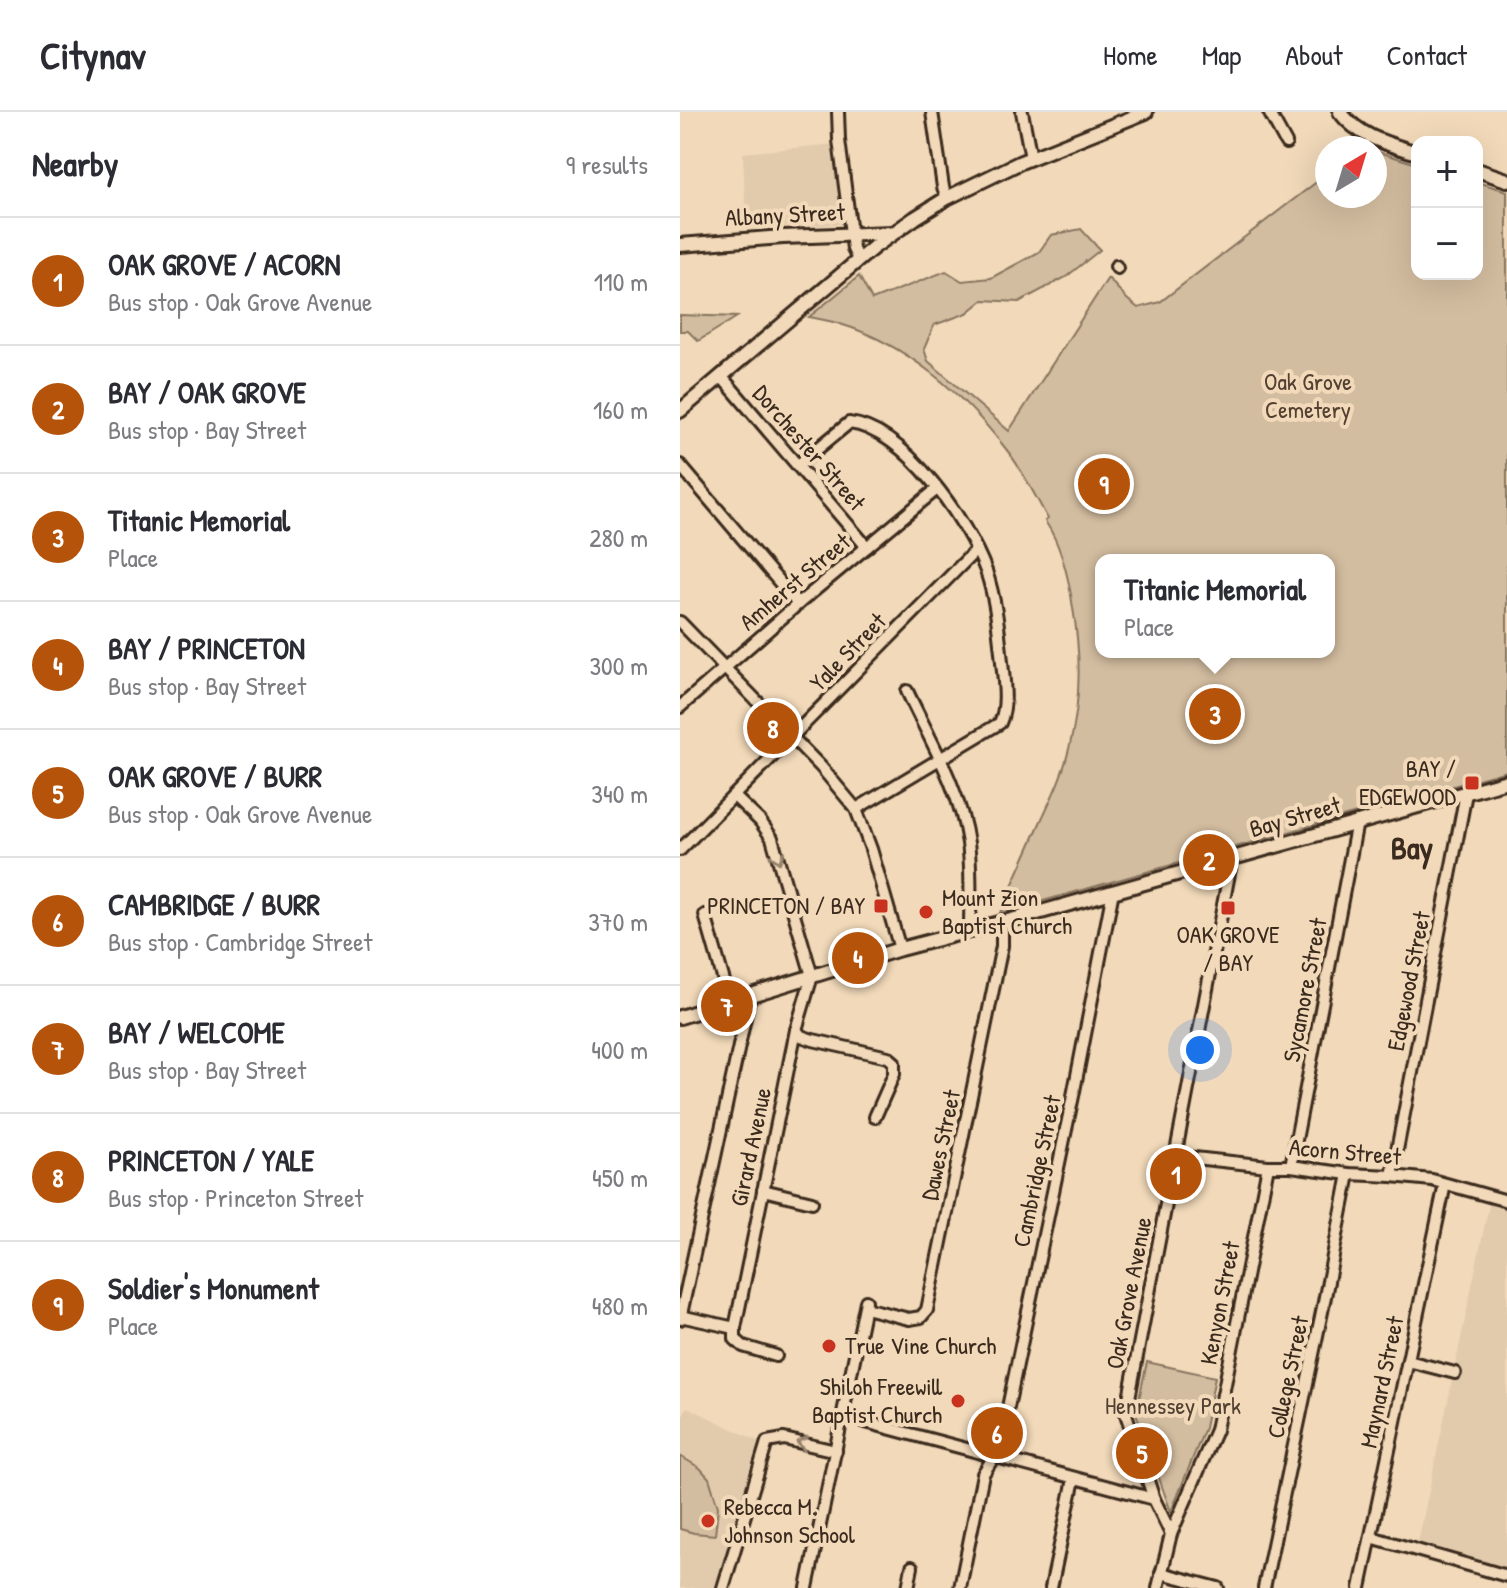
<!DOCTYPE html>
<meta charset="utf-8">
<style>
:root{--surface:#fff;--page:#f7f7f7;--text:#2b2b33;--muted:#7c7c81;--line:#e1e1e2;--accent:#b45309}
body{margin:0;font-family:"Patrick Hand",sans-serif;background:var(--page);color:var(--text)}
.controls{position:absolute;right:24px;top:24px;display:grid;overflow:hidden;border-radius:16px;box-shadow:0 8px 32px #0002}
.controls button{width:72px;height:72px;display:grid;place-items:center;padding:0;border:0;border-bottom:2px solid var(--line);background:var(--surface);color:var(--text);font:40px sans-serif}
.compass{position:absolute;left:635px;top:24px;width:72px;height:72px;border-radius:50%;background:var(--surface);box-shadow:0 8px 32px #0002;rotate:38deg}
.you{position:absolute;left:520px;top:938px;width:28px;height:28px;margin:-20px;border:6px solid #fff;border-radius:50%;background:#1a73e8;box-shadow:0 0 0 12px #1a73e833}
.badge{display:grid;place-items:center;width:52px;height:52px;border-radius:50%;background:var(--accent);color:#fff;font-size:26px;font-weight:700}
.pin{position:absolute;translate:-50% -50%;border:4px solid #fff;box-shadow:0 2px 8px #0006}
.popup{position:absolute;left:415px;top:442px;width:240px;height:104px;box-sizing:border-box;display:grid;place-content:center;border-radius:16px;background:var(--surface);filter:drop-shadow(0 2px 6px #0005);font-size:26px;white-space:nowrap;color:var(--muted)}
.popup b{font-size:30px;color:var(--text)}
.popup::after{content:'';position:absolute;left:50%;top:100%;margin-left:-16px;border:16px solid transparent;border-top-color:var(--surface)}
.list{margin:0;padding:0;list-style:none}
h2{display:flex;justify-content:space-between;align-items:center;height:104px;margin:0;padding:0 32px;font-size:34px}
h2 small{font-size:26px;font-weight:400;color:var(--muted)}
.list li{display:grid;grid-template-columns:52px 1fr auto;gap:24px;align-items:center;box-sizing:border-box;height:128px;padding:0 32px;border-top:2px solid var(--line)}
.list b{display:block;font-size:30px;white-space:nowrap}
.list p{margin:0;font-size:26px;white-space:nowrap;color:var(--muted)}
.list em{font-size:26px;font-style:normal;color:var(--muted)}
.map{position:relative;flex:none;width:827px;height:1476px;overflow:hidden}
header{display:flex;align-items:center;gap:48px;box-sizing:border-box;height:112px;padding:0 40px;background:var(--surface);border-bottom:2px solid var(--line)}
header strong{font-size:38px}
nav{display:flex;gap:44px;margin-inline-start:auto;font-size:28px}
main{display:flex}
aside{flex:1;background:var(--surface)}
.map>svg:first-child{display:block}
</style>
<header>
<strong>Citynav</strong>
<nav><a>Home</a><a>Map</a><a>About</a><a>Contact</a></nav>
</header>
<main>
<aside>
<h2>Nearby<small>9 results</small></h2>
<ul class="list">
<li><span class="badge">1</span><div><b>OAK GROVE / ACORN</b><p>Bus stop · Oak Grove Avenue</p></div><em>110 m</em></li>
<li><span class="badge">2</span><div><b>BAY / OAK GROVE</b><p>Bus stop · Bay Street</p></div><em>160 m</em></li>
<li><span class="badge">3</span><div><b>Titanic Memorial</b><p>Place</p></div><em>280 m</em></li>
<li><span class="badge">4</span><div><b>BAY / PRINCETON</b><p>Bus stop · Bay Street</p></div><em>300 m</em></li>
<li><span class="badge">5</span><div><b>OAK GROVE / BURR</b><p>Bus stop · Oak Grove Avenue</p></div><em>340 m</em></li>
<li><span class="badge">6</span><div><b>CAMBRIDGE / BURR</b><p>Bus stop · Cambridge Street</p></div><em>370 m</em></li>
<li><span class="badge">7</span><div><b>BAY / WELCOME</b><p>Bus stop · Bay Street</p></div><em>400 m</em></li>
<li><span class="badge">8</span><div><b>PRINCETON / YALE</b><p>Bus stop · Princeton Street</p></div><em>450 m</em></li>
<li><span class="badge">9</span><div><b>Soldier's Monument</b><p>Place</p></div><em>480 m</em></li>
</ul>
</aside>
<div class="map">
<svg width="827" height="1476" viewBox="0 0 827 1476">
<rect width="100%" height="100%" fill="#f1d9b9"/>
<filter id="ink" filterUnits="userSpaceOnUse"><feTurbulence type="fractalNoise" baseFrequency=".0125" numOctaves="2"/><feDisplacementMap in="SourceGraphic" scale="16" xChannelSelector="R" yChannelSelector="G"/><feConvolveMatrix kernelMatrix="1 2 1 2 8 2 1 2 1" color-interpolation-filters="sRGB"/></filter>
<g filter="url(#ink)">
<!-- built -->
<g fill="#e2caac">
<polygon points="155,32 159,112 66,116 63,41"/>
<polygon points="809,1093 827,1098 827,1457 738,1431"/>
<polygon points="7,1295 82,1331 37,1476 0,1476 0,1304 2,1305"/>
</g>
<!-- green -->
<g fill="#d3bda0" stroke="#87745f" stroke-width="2" fill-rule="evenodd">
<path d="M 695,39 L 737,52 L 737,162 L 797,162 L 797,70 L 827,79 L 827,659 L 320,801 C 333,771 347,741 360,711 C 371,687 383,663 389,637 C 401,591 401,542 393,496 C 389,467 382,434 365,409 L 368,407 C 355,384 343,358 326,337 C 284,283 227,232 160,212 C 150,209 139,207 129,205 L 179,164 L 192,188 L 266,159 L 282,169 L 311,166 L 359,140 L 371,123 L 401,117 L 420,138 L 386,165 L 339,190 L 303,188 L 287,201 L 254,213 L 244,237 L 248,249 L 329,319 L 428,166 L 447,187 L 458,196 L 480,190 L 647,62 L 647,84 L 695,84 ZM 649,448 L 649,540 L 421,540 L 421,448 Z"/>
<polygon points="0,203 57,205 18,229 8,219 0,219"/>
<polygon points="467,1250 535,1265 525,1316 491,1400 456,1301"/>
<polygon points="0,1344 20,1356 29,1366 38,1395 35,1423 14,1421 0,1417"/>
</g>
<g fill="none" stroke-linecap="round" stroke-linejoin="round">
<defs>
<g id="minor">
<polyline points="158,0 159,28 173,137 178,148"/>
<polyline points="252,0 263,75 267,86"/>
<polyline points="342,0 351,46"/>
<polyline points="589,0 606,31"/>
<polyline points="436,154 437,156"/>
<polyline points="41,264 187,435"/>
<polyline points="0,353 118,492"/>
<path d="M 118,353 L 169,311 C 225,317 288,410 306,459 C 316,488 319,520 322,550 C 324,570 328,593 320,611 L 176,697"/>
<polyline points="0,510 141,655 176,697 191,737 220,837"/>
<path d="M 227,579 C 250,628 280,677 288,731 C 292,759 290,789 290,819"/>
<polyline points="0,595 118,492 257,377"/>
<polyline points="54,684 80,709 92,726 132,864 116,918 55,1216 55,1227 63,1234 96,1244"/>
<polyline points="0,738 296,438"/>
<polyline points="25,803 50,890"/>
<polyline points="116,918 121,924 133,928 208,945 214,950 214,962 195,1005"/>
<polyline points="496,1044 588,1054 611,1054 669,1062 712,1064 752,1068 827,1089"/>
<polyline points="611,1054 677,710"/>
<polyline points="712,1064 786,681"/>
<polyline points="83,1078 132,1090"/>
<polyline points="185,1196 229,1207 241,1205 247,1198 322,834 322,809"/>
<polyline points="0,1204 55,1216"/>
<polyline points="0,1207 70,883"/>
<polyline points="728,1249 775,1261"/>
<polyline points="163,1304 474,1387"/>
<polyline points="491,1422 536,1318 588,1054"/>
<polyline points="691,1425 827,1464"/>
<polyline points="481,1461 538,1476"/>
<polyline points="43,1476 87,1330 104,1327 156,1339"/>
<polyline points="127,1476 186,1189"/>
<polyline points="228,1476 232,1455"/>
<polyline points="280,1476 303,1362 318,1338 321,1329 393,984 433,779"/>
<polyline points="371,1476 394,1367"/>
<polyline points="478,1476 491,1422 474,1387 446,1302 552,746"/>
<polyline points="584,1476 643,1195 669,1062"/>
<polyline points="680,1476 765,1072"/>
</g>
<g id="major">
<path d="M 660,0 C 679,25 708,32 737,41"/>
<polyline points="797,58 827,68"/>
<polyline points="0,133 103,125 212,121"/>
<polyline points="0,299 194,135 235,106 267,86 341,50 466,0"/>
<polyline points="0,905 220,837 354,802 827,669"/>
</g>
</defs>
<!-- minor casing -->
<use href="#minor" stroke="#3b2a1e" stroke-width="16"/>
<!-- major casing -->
<use href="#major" stroke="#3b2a1e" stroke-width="18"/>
<!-- minor -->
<use href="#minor" stroke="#f1d9b9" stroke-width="10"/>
<!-- major -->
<use href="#major" stroke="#f1d9b9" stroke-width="12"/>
</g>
<!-- one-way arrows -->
<defs><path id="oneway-chevron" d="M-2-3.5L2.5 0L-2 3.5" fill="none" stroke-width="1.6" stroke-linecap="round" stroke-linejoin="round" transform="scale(2)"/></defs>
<g stroke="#96826c">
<use href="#oneway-chevron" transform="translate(98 746) rotate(73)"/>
<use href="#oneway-chevron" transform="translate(122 1331) rotate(-167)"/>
</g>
</g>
<!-- markers -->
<g fill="#c8321e" stroke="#f1d9b9" stroke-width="3">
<rect x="784" y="663" width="16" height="16" rx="4"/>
<rect x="193" y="786" width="16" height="16" rx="4"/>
<rect x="540" y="788" width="16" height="16" rx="4"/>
<circle cx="246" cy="800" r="8"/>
<circle cx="149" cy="1234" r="8"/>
<circle cx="278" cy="1289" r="8"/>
<circle cx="28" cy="1409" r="8"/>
</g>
<g text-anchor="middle" stroke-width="8" stroke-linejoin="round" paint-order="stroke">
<!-- street labels -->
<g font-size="24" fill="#3b2a1e" stroke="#f1d9b9">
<text transform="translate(105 103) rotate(-3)" y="8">Albany Street</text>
<text transform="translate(129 336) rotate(49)" y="8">Dorchester Street</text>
<text transform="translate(115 470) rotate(-40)" y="8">Amherst Street</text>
<text transform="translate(168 540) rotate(-46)" y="8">Yale Street</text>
<text transform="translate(615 705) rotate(-16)" y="8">Bay Street</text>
<text transform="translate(729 869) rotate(-79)" y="8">Edgewood Street</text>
<text transform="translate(625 878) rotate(-79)" y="8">Sycamore Street</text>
<text transform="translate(261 1033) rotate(-78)" y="8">Dawes Street</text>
<text transform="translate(71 1035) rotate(-78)" y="8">Girard Avenue</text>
<text transform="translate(665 1040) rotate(5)" y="8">Acorn Street</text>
<text transform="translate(357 1059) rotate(-78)" y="8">Cambridge Street</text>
<text transform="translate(449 1181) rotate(-79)" y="8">Oak Grove Avenue</text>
<text transform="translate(540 1191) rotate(-79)" y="8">Kenyon Street</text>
<text transform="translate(608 1265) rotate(-78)" y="8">College Street</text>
<text transform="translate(702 1270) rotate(-78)" y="8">Maynard Street</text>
</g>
<!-- park labels -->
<g font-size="24" fill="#524032" stroke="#f1d9b9">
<text x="628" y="278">Oak Grove<tspan x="628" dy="28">Cemetery</tspan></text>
<text x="493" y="1302">Hennessey Park</text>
</g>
<!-- poi labels -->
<g font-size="24" fill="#3b2a1e" stroke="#f1d9b9" text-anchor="end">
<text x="776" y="665">BAY /<tspan x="776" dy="28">EDGEWOOD</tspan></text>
<text x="262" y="794" text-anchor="start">Mount Zion<tspan x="262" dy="28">Baptist Church</tspan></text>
<text x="185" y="802">PRINCETON / BAY</text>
<text x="548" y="831" text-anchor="middle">OAK GROVE<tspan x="548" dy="28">/ BAY</tspan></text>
<text x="165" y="1242" text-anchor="start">True Vine Church</text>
<text x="262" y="1283">Shiloh Freewill<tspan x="262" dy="28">Baptist Church</tspan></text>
<text x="44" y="1403" text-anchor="start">Rebecca M.<tspan x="44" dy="28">Johnson School</tspan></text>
</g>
<!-- district labels -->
<g font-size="32" font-weight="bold" fill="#3b2a1e" stroke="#f1d9b9">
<text x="732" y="747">Bay</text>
</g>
</g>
</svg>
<div class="controls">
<button>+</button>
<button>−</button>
</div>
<svg class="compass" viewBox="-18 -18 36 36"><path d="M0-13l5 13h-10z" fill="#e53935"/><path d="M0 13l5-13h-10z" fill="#7c7c81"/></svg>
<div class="you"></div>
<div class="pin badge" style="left:496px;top:1062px">1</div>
<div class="pin badge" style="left:529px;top:748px">2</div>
<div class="pin badge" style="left:535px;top:602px">3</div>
<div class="popup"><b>Titanic Memorial</b>Place</div>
<div class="pin badge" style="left:178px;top:846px">4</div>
<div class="pin badge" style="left:462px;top:1341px">5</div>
<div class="pin badge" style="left:317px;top:1321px">6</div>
<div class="pin badge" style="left:47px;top:894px">7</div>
<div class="pin badge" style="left:93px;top:616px">8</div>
<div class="pin badge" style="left:424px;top:372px">9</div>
</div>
</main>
